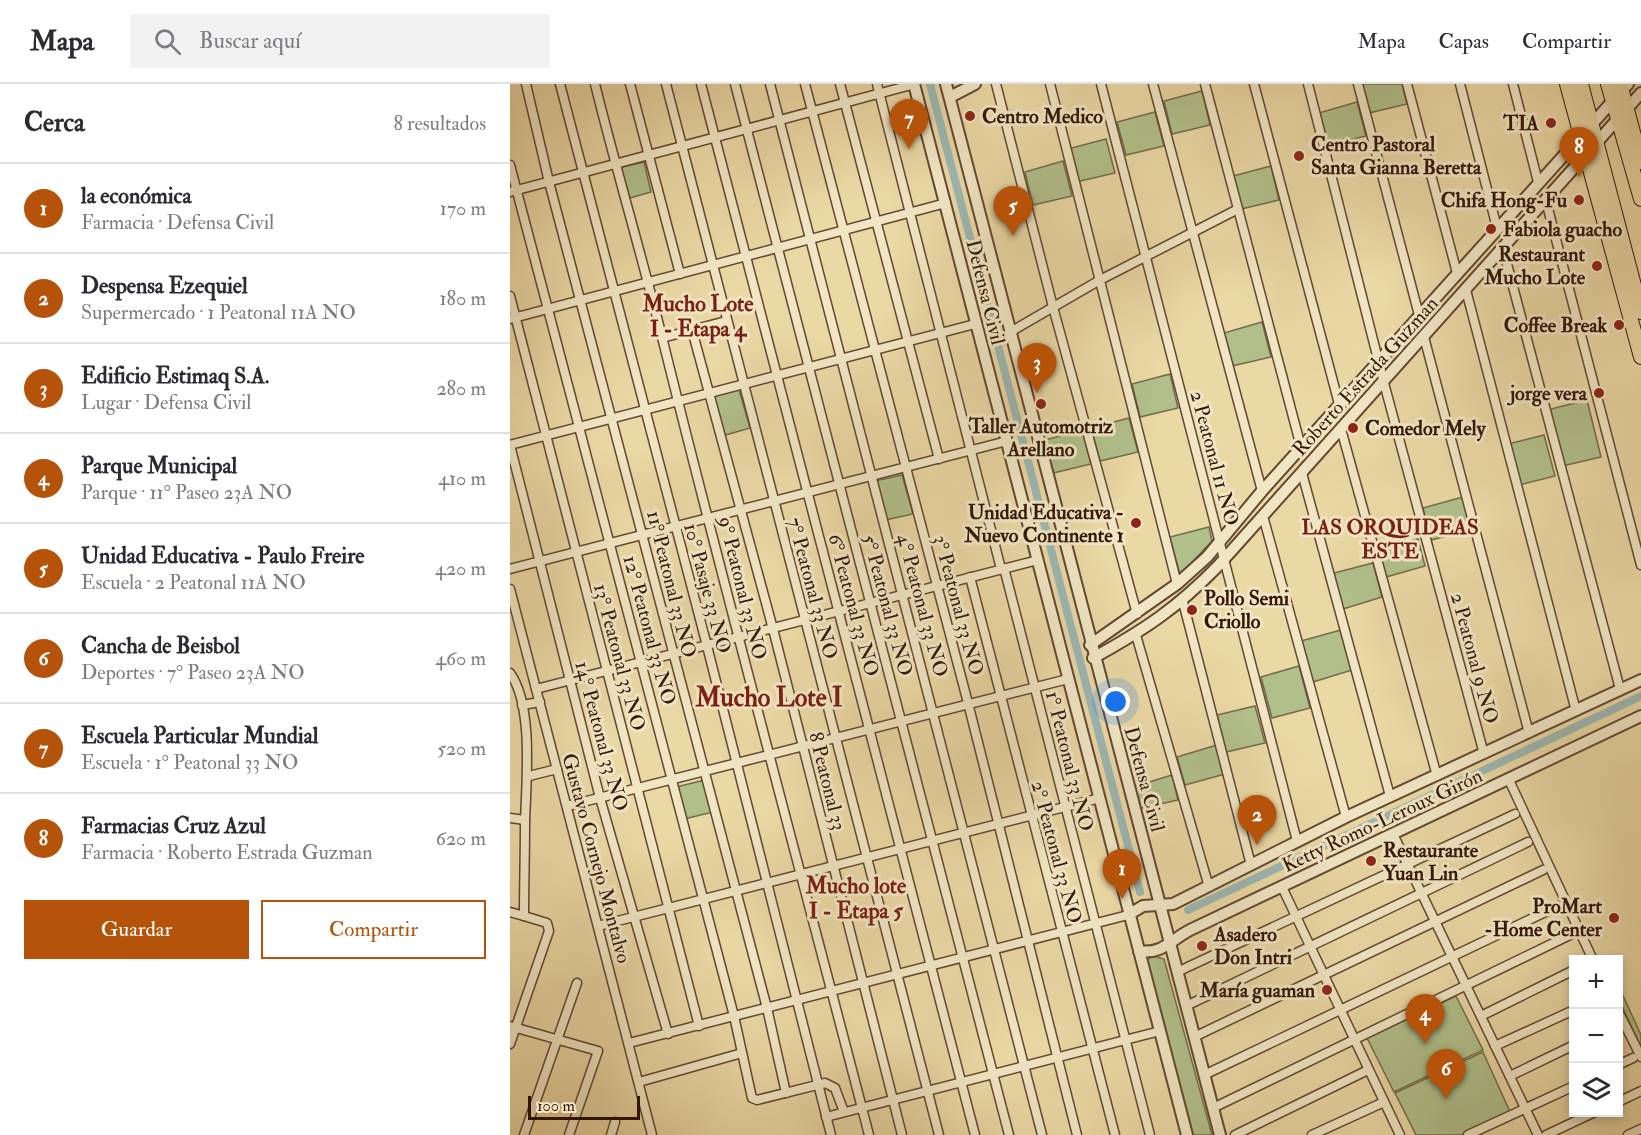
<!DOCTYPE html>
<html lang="es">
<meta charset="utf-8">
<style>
:root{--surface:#fff;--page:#f2f2f3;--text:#2b2b33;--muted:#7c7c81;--line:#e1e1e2;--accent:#b45309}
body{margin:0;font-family:"IM FELL Double Pica",serif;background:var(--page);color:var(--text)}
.controls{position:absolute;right:18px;bottom:18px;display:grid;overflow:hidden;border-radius:0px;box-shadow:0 3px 9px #0003}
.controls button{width:54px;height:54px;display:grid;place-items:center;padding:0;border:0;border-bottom:2px solid var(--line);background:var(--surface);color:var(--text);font:30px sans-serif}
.scale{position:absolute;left:18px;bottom:15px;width:112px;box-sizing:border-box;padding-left:6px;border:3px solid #34170b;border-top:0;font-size:16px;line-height:21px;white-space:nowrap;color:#34170b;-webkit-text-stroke:4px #f1e6c4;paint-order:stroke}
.you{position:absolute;left:606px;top:618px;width:21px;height:21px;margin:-15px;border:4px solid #fff;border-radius:50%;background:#1a73e8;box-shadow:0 0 0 9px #1a73e833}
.badge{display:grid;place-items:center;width:39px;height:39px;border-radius:50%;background:var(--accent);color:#fff;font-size:20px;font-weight:700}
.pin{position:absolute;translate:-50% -50px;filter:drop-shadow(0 2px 3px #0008)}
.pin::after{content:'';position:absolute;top:32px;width:21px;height:18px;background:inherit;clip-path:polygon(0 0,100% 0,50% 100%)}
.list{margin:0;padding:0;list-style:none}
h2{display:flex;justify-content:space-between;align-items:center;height:78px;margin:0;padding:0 24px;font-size:26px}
h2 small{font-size:20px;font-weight:400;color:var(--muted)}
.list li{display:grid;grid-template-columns:39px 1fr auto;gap:18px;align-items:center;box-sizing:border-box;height:90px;padding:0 24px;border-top:2px solid var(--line)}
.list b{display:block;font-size:22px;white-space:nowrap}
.list p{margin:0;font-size:20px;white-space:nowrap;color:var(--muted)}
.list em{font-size:20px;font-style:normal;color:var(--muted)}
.actions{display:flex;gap:12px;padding:18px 24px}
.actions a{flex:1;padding:14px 0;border:2px solid var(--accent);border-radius:0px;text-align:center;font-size:21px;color:var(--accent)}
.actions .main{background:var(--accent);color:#fff}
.icon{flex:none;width:33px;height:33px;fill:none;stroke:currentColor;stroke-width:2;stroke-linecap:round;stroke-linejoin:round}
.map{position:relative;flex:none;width:1131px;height:1051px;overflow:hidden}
header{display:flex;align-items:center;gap:36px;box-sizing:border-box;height:84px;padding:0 30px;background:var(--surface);border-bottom:2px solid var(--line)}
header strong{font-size:28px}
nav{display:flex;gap:33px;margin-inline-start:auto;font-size:21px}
.search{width:420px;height:54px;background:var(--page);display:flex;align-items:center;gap:15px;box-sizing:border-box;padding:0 21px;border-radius:0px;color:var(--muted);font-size:22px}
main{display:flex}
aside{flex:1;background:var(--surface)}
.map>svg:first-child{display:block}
</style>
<header>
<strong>Mapa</strong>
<div class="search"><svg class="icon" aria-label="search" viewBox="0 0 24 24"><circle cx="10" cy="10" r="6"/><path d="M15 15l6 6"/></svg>Buscar aquí</div>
<nav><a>Mapa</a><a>Capas</a><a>Compartir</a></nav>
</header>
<main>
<aside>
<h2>Cerca<small>8 resultados</small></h2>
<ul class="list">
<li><span class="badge">1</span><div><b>la económica</b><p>Farmacia · Defensa Civil</p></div><em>170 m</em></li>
<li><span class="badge">2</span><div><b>Despensa Ezequiel</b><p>Supermercado · 1 Peatonal 11A NO</p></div><em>180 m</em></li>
<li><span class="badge">3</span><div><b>Edificio Estimaq S.A.</b><p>Lugar · Defensa Civil</p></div><em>280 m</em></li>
<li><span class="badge">4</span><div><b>Parque Municipal</b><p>Parque · 11° Paseo 23A NO</p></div><em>410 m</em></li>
<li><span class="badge">5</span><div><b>Unidad Educativa - Paulo Freire</b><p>Escuela · 2 Peatonal 11A NO</p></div><em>420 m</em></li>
<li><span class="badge">6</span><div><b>Cancha de Beisbol</b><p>Deportes · 7° Paseo 23A NO</p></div><em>460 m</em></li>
<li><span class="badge">7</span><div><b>Escuela Particular Mundial</b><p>Escuela · 1° Peatonal 33 NO</p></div><em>520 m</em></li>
<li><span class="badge">8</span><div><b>Farmacias Cruz Azul</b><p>Farmacia · Roberto Estrada Guzman</p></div><em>620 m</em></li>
</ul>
<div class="actions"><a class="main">Guardar</a><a>Compartir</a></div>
</aside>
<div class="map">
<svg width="1131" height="1051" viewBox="0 0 1131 1051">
<rect width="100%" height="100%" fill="#ead8a5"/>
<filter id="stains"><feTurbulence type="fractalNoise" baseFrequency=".00333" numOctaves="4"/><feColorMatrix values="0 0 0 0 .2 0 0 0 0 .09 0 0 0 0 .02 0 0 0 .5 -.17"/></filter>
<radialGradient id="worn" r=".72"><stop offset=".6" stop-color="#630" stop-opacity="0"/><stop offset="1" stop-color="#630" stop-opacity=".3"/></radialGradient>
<!-- green -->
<g fill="#b1c08b" stroke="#726c4b" stroke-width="1.5">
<polygon points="852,0 892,0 897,20 859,29"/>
<polygon points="692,7 700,41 662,50 654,17"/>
<polygon points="847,18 856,52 817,61 809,29"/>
<polygon points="645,28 654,62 616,71 607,38"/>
<polygon points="596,55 605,89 566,98 558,65"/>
<polygon points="553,77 562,112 523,121 515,88"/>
<polygon points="134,78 141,108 116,115 108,84"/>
<polygon points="761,82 769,116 731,125 723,92"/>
<polygon points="752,238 761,273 722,282 714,249"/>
<polygon points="660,290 668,324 630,333 622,300"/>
<polygon points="229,306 240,344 212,352 201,312"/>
<polygon points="1077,316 1091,373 1052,382 1037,326"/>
<polygon points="619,334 628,368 590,377 581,344"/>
<polygon points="572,346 581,380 543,389 535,356"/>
<polygon points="1034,351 1045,392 1009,401 998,360"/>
<polygon points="392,391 403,430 375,436 365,397"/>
<polygon points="953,413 961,446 921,456 913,424"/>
<polygon points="699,443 702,457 670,491 660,453"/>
<polygon points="908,455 915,482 876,493 869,465"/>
<polygon points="863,479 872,513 833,525 824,489"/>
<polygon points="831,546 842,586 803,598 791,557"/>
<polygon points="789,582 800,624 762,634 751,593"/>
<polygon points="745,622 755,659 716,668 707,631"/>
<polygon points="707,661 715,690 675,701 667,673"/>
<polygon points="662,691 668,716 628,725 623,703"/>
<polygon points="195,696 203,728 174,735 166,703"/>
<polygon points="643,872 654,875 702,1051 679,1051 637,876"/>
<polygon points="1109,903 1131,951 1131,963 1109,916"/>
<polygon points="946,912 973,966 884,1008 857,954"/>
<polygon points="973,968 1000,1028 951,1051 906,1051 885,1009"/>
</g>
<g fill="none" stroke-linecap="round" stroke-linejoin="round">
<!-- canal -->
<g stroke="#9cb7b2" stroke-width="8">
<polyline points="420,0 630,808"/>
<polyline points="678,826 1131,612"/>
</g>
<defs>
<g id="minor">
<polyline points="16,0 39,98 257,924 276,1009"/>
<polyline points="50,0 196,558 321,1051"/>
<path d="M 85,0 C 106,85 131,169 152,253 C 218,520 290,785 359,1051"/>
<polyline points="120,0 170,190"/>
<polyline points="156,0 429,1051"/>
<polyline points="191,0 465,1051"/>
<polyline points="225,0 499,1051"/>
<polyline points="260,0 532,1051"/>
<polyline points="295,0 458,619 567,1051"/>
<polyline points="330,0 429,375"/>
<polyline points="367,0 491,485"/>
<polyline points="486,0 543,223 627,530"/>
<polyline points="540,0 667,500"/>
<polyline points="591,0 787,757"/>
<polyline points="643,0 752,407"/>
<polyline points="695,0 791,363"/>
<polyline points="744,0 829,320"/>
<polyline points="798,0 874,299 974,670"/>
<polyline points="848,0 909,231"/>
<polyline points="897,0 947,189"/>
<polyline points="950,0 987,144"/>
<polyline points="1003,0 1028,98"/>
<polyline points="0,81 224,932 242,1014 247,1016 315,999 325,1004 334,1028"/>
<polyline points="0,108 405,0"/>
<polyline points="1036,117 1131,481"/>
<polyline points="993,165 1110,605"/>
<polyline points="956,206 1066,627"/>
<polyline points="0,212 189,942"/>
<polyline points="0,235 436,119"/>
<polyline points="182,246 263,545 392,1051"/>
<polyline points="502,247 590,196 728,125"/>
<polyline points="914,253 1019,649"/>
<polyline points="152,254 216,237"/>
<polyline points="831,345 927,692"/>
<polyline points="0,361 90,714 158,950"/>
<polyline points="0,361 465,240"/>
<polyline points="792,389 880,712"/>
<polyline points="753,432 836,733"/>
<polyline points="494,484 640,1051"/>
<polyline points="0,485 497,357"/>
<polyline points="460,493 605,1051"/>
<polyline points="0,505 142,1051"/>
<polyline points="673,518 741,781"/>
<polyline points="626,551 699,803"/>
<path d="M 0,589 C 24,622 16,699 15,739 C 15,770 14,801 14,832 L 0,828"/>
<polyline points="26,605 528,476"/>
<polyline points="12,621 30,618"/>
<polyline points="19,692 47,685"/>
<polyline points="999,696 1083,876"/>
<polyline points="57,722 558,595"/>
<polyline points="0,734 15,736"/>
<polyline points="883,750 1028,1051"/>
<polyline points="772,803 890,1051"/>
<polyline points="88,842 590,714"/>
<polyline points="667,888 1005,730"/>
<polyline points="676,922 1018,758"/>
<polyline points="1108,927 1131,973"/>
<polyline points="971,932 1064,886"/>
<polyline points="0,942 88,967 59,1051"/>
<polyline points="684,953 1033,786"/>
<polyline points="119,959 618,831"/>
<polyline points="0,960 39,847 37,839 14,832"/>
<polyline points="985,962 1064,926"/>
<polyline points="1108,981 1123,974"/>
<polyline points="694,991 1048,822"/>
<polyline points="1000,992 1064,961"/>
<polyline points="129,998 232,969"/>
<polyline points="1108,1018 1131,1007"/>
<polyline points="703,1024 1062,850"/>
<polyline points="316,1033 650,947"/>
<polyline points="14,1051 67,899"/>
<polyline points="101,1051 105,1038"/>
<polyline points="725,1051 858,986"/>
<polyline points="802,1051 874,1018"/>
<polyline points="958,1051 1064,1002"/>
<polyline points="1036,1051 1085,1028"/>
<polyline points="1118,1051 1131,1045"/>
</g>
<g id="tertiary">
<polyline points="404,0 677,1051"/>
<polyline points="436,0 710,1051"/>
<polyline points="440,13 465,0"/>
<polyline points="580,561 667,500 697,473 752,407 1118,0"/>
<path d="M 583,574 C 634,546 667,524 707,483 L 1131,9"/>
<polyline points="618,831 633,822 663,820 836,733 1131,596"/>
<path d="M 629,867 C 652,871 662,855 680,846 L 1131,632"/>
</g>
<g id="primary">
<polyline points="1057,0 1131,273"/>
<polyline points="1110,0 1131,78"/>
</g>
<g id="trunk">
<polyline points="1071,0 1131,228"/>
<polyline points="1098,0 1131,115"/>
</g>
</defs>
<!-- minor casing -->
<use href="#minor" stroke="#624732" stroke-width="11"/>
<!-- tertiary casing -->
<use href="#tertiary" stroke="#624732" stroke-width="14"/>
<!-- primary casing -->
<use href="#primary" stroke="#34170b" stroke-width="16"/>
<!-- trunk casing -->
<use href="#trunk" stroke="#34170b" stroke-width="16"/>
<!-- minor -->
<use href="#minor" stroke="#f1e6c4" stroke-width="8"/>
<!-- tertiary -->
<use href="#tertiary" stroke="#f1e6c4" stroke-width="10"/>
<!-- primary -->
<use href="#primary" stroke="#ead8a5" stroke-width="14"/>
<!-- trunk -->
<use href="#trunk" stroke="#ead8a5" stroke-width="14"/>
</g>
<!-- markers -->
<g fill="#8f2418" stroke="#f1e6c4" stroke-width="2">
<circle cx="460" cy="32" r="6"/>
<circle cx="1041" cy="39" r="6"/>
<circle cx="789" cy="72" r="6"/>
<circle cx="1069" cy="116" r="6"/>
<circle cx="981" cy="145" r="6"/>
<circle cx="1087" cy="182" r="6"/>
<circle cx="1109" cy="241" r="6"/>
<circle cx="1089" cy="309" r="6"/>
<circle cx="531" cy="320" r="6"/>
<circle cx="843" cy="344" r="6"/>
<circle cx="626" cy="439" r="6"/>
<circle cx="682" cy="526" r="6"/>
<circle cx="861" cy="777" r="6"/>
<circle cx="1104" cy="834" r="6"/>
<circle cx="692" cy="862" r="6"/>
<circle cx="817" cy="906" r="6"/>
</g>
<g text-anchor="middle" stroke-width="6" stroke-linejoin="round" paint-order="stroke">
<!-- poi labels -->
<g font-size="20" font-weight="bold" fill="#34170b" stroke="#f1e6c4" text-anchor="end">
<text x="472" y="39" text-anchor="start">Centro Medico</text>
<text x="1029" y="46">TIA</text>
<text x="801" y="67" text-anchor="start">Centro Pastoral<tspan x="801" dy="23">Santa Gianna Beretta</tspan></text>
<text x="1057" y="123">Chifa Hong-Fu</text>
<text x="993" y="152" text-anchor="start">Fabiola guacho</text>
<text x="1075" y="177">Restaurant<tspan x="1075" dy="23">Mucho Lote</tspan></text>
<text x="1097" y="248">Coffee Break</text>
<text x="1077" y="316">jorge vera</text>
<text x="531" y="349" text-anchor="middle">Taller Automotriz<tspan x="531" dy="23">Arellano</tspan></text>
<text x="855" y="351" text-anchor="start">Comedor Mely</text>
<text x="614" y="435">Unidad Educativa -<tspan x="614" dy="23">Nuevo Continente 1</tspan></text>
<text x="694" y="521" text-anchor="start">Pollo Semi<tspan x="694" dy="23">Criollo</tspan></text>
<text x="873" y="773" text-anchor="start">Restaurante<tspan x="873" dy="23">Yuan Lin</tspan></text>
<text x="1092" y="829">ProMart<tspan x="1092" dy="23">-Home Center</tspan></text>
<text x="704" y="857" text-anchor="start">Asadero<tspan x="704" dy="23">Don Intri</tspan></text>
<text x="805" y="913">María guaman</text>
</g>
<!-- street labels -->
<g font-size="20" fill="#34170b" stroke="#f1e6c4">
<text transform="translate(476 208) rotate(76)" y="7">Defensa Civil</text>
<text transform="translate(855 292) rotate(-48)" y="7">Roberto Estrada Guzman</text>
<text transform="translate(705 374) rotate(75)" y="7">2 Peatonal 11 NO</text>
<text transform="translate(162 500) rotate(76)" y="7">11° Peatonal 33 NO</text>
<text transform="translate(198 504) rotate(75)" y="7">10° Pasaje 33 NO</text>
<text transform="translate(233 504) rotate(76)" y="7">9° Peatonal 33 NO</text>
<text transform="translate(303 504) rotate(75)" y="7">7° Peatonal 33 NO</text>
<text transform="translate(344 521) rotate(75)" y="7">6° Peatonal 33 NO</text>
<text transform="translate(378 521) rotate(75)" y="7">5° Peatonal 33 NO</text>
<text transform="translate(413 521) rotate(75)" y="7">4° Peatonal 33 NO</text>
<text transform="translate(449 521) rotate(75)" y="7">3° Peatonal 33 NO</text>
<text transform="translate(140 546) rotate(75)" y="7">12° Peatonal 33 NO</text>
<text transform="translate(110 573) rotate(75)" y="7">13° Peatonal 33 NO</text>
<text transform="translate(965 574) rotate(75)" y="7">2 Peatonal 9 NO</text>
<text transform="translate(92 652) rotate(75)" y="7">14° Peatonal 33 NO</text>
<text transform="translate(560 677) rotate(76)" y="7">1° Peatonal 33 NO</text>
<text transform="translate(635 695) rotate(75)" y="7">Defensa Civil</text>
<text transform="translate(318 697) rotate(76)" y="7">8 Peatonal 33</text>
<text transform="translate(872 736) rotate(-25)" y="7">Ketty Romo-Leroux Girón</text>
<text transform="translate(547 768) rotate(75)" y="7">2° Peatonal 33 NO</text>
<text transform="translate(87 774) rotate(75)" y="7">Gustavo Cornejo Montalvo</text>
</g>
<!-- neighbourhood labels -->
<g font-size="21" font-weight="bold" fill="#7a1f14" stroke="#f1e6c4">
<text x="880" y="450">LAS ORQUIDEAS<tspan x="880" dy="24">ESTE</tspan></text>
</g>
<!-- quarter labels -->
<g font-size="22" font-weight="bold" fill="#7a1f14" stroke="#f1e6c4">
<text x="188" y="227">Mucho Lote<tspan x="188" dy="25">I - Etapa 4</tspan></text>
<text x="346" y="809">Mucho lote<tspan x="346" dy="25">I - Etapa 5</tspan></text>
</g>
<!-- district labels -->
<g font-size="26" font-weight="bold" fill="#7a1f14" stroke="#f1e6c4">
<text x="259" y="622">Mucho Lote I</text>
</g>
</g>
<rect width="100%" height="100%" filter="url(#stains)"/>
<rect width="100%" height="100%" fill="url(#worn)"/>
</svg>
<div class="controls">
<button>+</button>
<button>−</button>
<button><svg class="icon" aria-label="layers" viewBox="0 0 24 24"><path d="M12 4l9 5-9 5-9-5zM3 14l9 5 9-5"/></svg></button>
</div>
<div class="scale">100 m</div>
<div class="you"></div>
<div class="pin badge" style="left:612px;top:815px">1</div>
<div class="pin badge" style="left:747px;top:761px">2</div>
<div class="pin badge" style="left:527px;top:309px">3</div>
<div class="pin badge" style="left:915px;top:960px">4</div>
<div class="pin badge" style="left:503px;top:152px">5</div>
<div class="pin badge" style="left:936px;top:1015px">6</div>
<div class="pin badge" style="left:399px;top:65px">7</div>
<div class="pin badge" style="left:1069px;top:93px">8</div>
</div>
</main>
